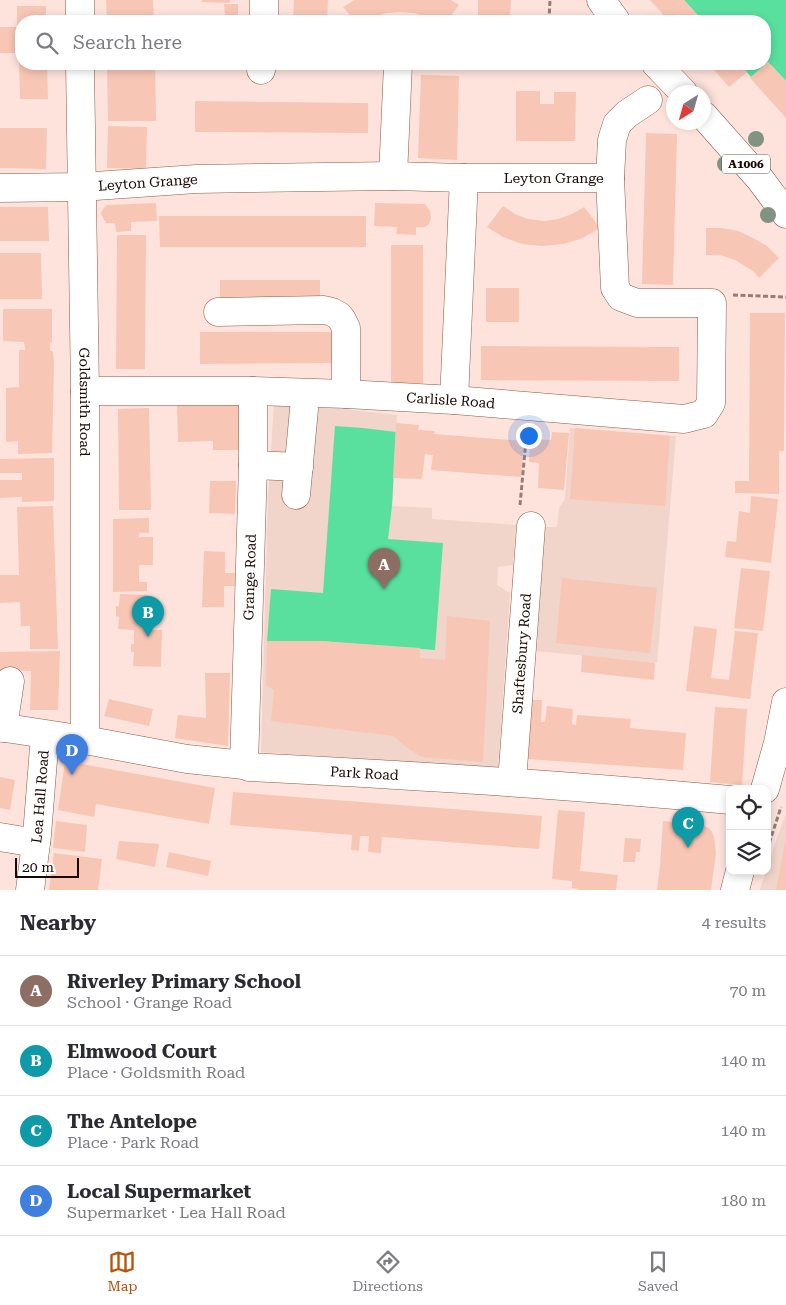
<!DOCTYPE html>
<meta charset="utf-8">
<style>
:root{--surface:#fff;--page:#f7f7f7;--text:#2b2b33;--muted:#7c7c81;--line:#e1e1e2;--accent:#b45309}
body{margin:0;font-family:"Roboto Serif",serif;background:var(--page);color:var(--text)}
.controls{position:absolute;right:15px;bottom:15px;display:grid;overflow:hidden;border-radius:10px;box-shadow:0 2px 8px #0003}
.controls button{width:45px;height:45px;display:grid;place-items:center;padding:0;border:0;border-bottom:1px solid var(--line);background:var(--surface);color:var(--text);font:25px sans-serif}
.compass{position:absolute;left:666px;top:85px;width:45px;height:45px;border-radius:50%;background:var(--surface);box-shadow:0 2px 8px #0003;rotate:217deg}
.scale{position:absolute;left:15px;bottom:12px;width:64px;box-sizing:border-box;padding-left:5px;border:2px solid #1b0703;border-top:0;font-size:14px;line-height:18px;white-space:nowrap;color:#1b0703;-webkit-text-stroke:4px #fff;paint-order:stroke}
.you{position:absolute;left:528px;top:435px;width:18px;height:18px;margin:-12px;border:4px solid #fff;border-radius:50%;background:#1a73e8;box-shadow:0 0 0 8px #1a73e833}
.badge{display:grid;place-items:center;width:32px;height:32px;border-radius:50%;background:var(--accent);color:#fff;font-size:16px;font-weight:700}
.pin{position:absolute;translate:-50% -41px;filter:drop-shadow(0 1px 2px #0008)}
.pin::after{content:'';position:absolute;top:26px;width:18px;height:15px;background:inherit;clip-path:polygon(0 0,100% 0,50% 100%)}
.list{margin:0;padding:0;list-style:none}
h2{display:flex;justify-content:space-between;align-items:center;height:65px;margin:0;padding:0 20px;font-size:21px}
h2 small{font-size:16px;font-weight:400;color:var(--muted)}
.list li{display:grid;grid-template-columns:32px 1fr auto;gap:15px;align-items:center;box-sizing:border-box;height:70px;padding:0 20px;border-top:1px solid var(--line)}
.list b{display:block;font-size:19px;white-space:nowrap}
.list p{margin:0;font-size:16px;white-space:nowrap;color:var(--muted)}
.list em{font-size:16px;font-style:normal;color:var(--muted)}
.icon{flex:none;width:28px;height:28px;fill:none;stroke:currentColor;stroke-width:2;stroke-linecap:round;stroke-linejoin:round}
.map{position:relative;flex:none;width:786px;height:890px;overflow:hidden}
.search{position:absolute;background:var(--surface);box-shadow:0 2px 8px #0003;left:15px;right:15px;top:15px;height:55px;display:flex;align-items:center;gap:12px;box-sizing:border-box;padding:0 18px;border-radius:20px;color:var(--muted);font-size:19px}
.sheet{height:345px;background:var(--surface)}
nav{display:flex;justify-content:space-around;align-items:center;box-sizing:border-box;height:70px;border-top:1px solid var(--line);background:var(--surface);font-size:14px;color:var(--muted)}
nav a{display:grid;justify-items:center;gap:2px}
nav .on{color:var(--accent)}
.map>svg:first-child{display:block}
</style>
<div class="map">
<svg width="786" height="890" viewBox="0 0 786 890">
<rect width="100%" height="100%" fill="#fde3db"/>
<!-- built -->
<g fill="#f1d4ca">
<polygon points="274,404 335,408 397,415 392,506 432,508 432,519 516,525 513,565 498,567 497,585 510,593 498,769 261,752 268,498"/>
<polygon points="570,428 676,436 657,663 536,651 545,527 557,527 559,508 565,499"/>
<polygon points="786,816 786,890 760,890 766,871 767,871 767,866 784,818"/>
</g>
<!-- green -->
<g fill="#59e09f">
<polygon points="684,0 786,0 786,81 768,62 751,77 740,64 765,64 765,21 703,21"/>
<polygon points="335,426 363,428 396,432 392,506 388,539 443,543 435,650 320,641 267,641 271,589 323,593"/>
</g>
<!-- building -->
<g fill="#f8c6b5">
<polygon points="106,0 153,0 154,21 107,21"/>
<polygon points="202,0 230,0 230,3 202,2"/>
<polygon points="294,0 328,0 327,21 293,21"/>
<polygon points="355,0 451,0 459,5 447,21 435,21 415,13 400,12 386,13 372,18 366,21 355,21 343,7"/>
<polygon points="478,0 511,0 510,21 478,21"/>
<polygon points="650,0 684,0 703,21 669,21"/>
<polygon points="224,4 238,4 238,15 225,16"/>
<polygon points="17,6 46,6 46,21 21,21 21,47 18,47 18,53 0,53 0,27 17,27"/>
<polygon points="201,15 241,17 241,21 201,21"/>
<polygon points="19,57 21,57 21,64 47,64 48,99 20,99"/>
<polygon points="768,62 786,81 786,118 750,78"/>
<polygon points="107,64 155,64 156,121 108,121"/>
<polygon points="207,64 239,64 239,67 207,65"/>
<polygon points="709,64 740,64 747,72 729,87"/>
<polygon points="421,75 459,76 457,160 418,158"/>
<polygon points="516,91 540,91 540,104 554,104 554,92 576,92 575,141 516,141"/>
<polygon points="195,101 368,103 368,133 195,132"/>
<polygon points="108,126 147,127 146,169 107,168"/>
<polygon points="0,128 47,128 46,169 0,168"/>
<polygon points="646,133 677,134 673,285 642,284"/>
<polygon points="156,203 157,221 131,222 131,231 116,232 115,223 106,223 102,216 101,213 103,209 107,205"/>
<polygon points="375,203 425,204 430,211 431,219 429,224 425,227 416,227 416,235 396,234 397,227 374,226"/>
<polygon points="503,206 515,214 528,219 544,221 558,219 572,214 584,207 600,228 583,238 564,244 543,246 522,244 503,237 487,227"/>
<polygon points="0,207 48,207 49,241 0,241"/>
<polygon points="159,216 366,216 366,247 160,247"/>
<polygon points="706,228 722,228 738,231 753,238 767,246 779,258 759,278 753,271 735,260 720,255 706,255"/>
<polygon points="117,235 146,235 145,369 116,369"/>
<rect x="391" y="245" width="32" height="138"/>
<polygon points="0,253 41,253 42,299 0,299"/>
<rect x="220" y="280" width="100" height="22"/>
<rect x="486" y="288" width="33" height="34"/>
<polygon points="3,309 52,309 52,342 50,342 50,351 53,351 54,363 52,453 18,454 18,441 6,442 6,388 19,387 19,350 25,350 24,342 3,341"/>
<polygon points="750,313 785,313 784,451 779,451 779,494 735,493 735,481 749,481"/>
<polygon points="200,332 334,332 334,363 200,364"/>
<polygon points="481,346 679,347 679,381 481,380"/>
<polygon points="213,404 239,404 239,450 213,450 213,441 178,442 177,405"/>
<polygon points="149,408 151,510 119,510 118,409"/>
<polygon points="396,423 419,425 418,430 435,431 434,434 524,441 521,477 431,470 433,455 425,454 422,479 393,478"/>
<polygon points="575,428 670,436 665,506 570,499"/>
<polygon points="552,432 569,433 564,490 538,488 539,463 529,462 530,439 551,440"/>
<polygon points="54,458 54,501 22,502 22,497 0,498 0,480 22,480 22,473 0,473 0,459"/>
<polygon points="210,481 236,481 235,514 209,513"/>
<polygon points="751,496 778,499 771,563 725,557 727,541 736,542 739,511 750,513"/>
<polygon points="53,506 58,649 30,649 30,626 21,626 20,602 0,603 0,575 19,575 17,507"/>
<polygon points="149,518 149,533 139,533 139,537 153,537 153,565 139,565 139,582 147,582 147,591 113,592 113,519"/>
<polygon points="204,551 225,552 225,573 235,573 235,586 224,586 224,607 202,607"/>
<polygon points="741,568 770,571 763,631 734,628"/>
<polygon points="562,578 657,588 650,653 556,643"/>
<polygon points="120,594 148,595 147,630 162,630 161,667 133,666 134,652 131,652 131,644 134,644 134,630 118,629 119,617 116,616 116,606 119,606"/>
<polygon points="447,616 490,621 483,762 422,757 406,747 394,736 271,721 274,690 266,685 267,641 320,641 420,648 420,658 445,660"/>
<polygon points="694,626 717,629 711,678 729,680 735,631 758,633 750,699 686,691"/>
<polygon points="60,651 58,710 30,710 31,671 0,670 0,652"/>
<polygon points="582,655 655,663 654,680 581,672"/>
<polygon points="205,673 230,673 228,746 175,738 178,715 206,718"/>
<polygon points="109,699 153,709 149,726 104,716"/>
<polygon points="532,700 542,700 541,722 545,722 547,706 573,709 572,724 576,725 577,715 631,719 630,728 686,733 683,770 527,759"/>
<polygon points="715,707 747,709 742,785 710,782"/>
<polygon points="65,761 215,788 209,824 96,804 94,817 58,810"/>
<polygon points="0,777 15,780 10,810 0,808"/>
<polygon points="233,792 542,816 539,849 382,837 381,853 368,852 369,836 360,836 359,851 351,850 352,835 230,825"/>
<polygon points="558,810 585,812 580,871 618,875 616,890 578,890 579,889 572,888 572,881 552,879"/>
<polygon points="56,821 87,825 85,852 53,848"/>
<polygon points="663,821 704,826 709,828 712,832 714,837 716,853 711,890 657,890 660,865"/>
<polygon points="625,838 641,839 640,852 636,852 635,862 623,862"/>
<polygon points="119,841 159,844 155,867 116,859"/>
<polygon points="785,842 786,842 786,890 776,890"/>
<polygon points="169,852 211,861 208,876 166,867"/>
<polygon points="54,853 102,859 98,890 49,890"/>
</g>
<g fill="none" stroke-linecap="round" stroke-linejoin="round">
<defs>
<g id="minor">
<polyline points="80,0 80,21"/>
<polyline points="264,21 264,0"/>
<path id="s1" d="M 80,64 L 85,391 L 85,740"/>
<polyline points="261,70 262,64"/>
<polyline points="393,176 398,64"/>
<path id="s2" d="M 0,188 L 81,187 L 196,179 L 393,176 L 464,178 L 610,178"/>
<polyline points="218,312 324,310 332,312 339,316 342,320 346,328 346,394"/>
<path id="s3" d="M 85,391 L 253,391 L 346,394 L 454,400 L 684,419 L 704,414 L 711,403 L 712,303 L 637,303 L 621,297 L 615,288 L 610,178 L 612,140 L 617,124 L 627,114 L 648,100"/>
<polyline points="454,400 464,178"/>
<polyline points="253,465 299,467"/>
<polyline points="296,495 304,409"/>
<path id="s4" d="M 0,727 L 85,740 L 187,759 L 244,765 L 249,767 C 409,775 570,785 730,800"/>
<polyline points="3,728 10,681"/>
<path id="s5" d="M 244,765 L 253,465 L 253,391"/>
<path id="s6" d="M 512,782 L 531,526"/>
<polyline points="0,837 36,843"/>
<path id="s7" d="M 30,890 L 37,835 L 45,735"/>
</g>
<g id="major">
<polyline points="601,0 616,21"/>
<polyline points="656,64 683,92"/>
<polyline points="704,116 760,179 786,214"/>
<polyline points="765,789 778,743 786,702"/>
<polyline points="735,890 740,871"/>
</g>
</defs>
<!-- minor casing -->
<use href="#minor" stroke="#8e5846" stroke-width="29"/>
<!-- major casing -->
<use href="#major" stroke="#8e5846" stroke-width="29"/>
<!-- path -->
<g stroke="#957e78" stroke-width="3" stroke-dasharray="5 2.5" stroke-linecap="butt">
<polyline points="549,21 550,0"/>
<polyline points="733,295 786,297"/>
<polyline points="520,505 527,429"/>
<polyline points="767,850 781,807"/>
</g>
<!-- minor -->
<use href="#minor" stroke="#fff" stroke-width="28"/>
<!-- major -->
<use href="#major" stroke="#fff" stroke-width="28"/>
</g>
<!-- trees -->
<g fill="#819381">
<circle cx="756" cy="139" r="8"/>
<circle cx="725" cy="164" r="8"/>
<circle cx="768" cy="215" r="8"/>
</g>
<g text-anchor="middle" stroke-width="4" stroke-linejoin="round" paint-order="stroke">
<!-- shield labels -->
<rect fill="#fff" stroke="#5f514f" stroke-width="1" x="722" y="154.5" width="48" height="19" rx="4"/>
<g font-size="12" font-weight="bold" fill="#1b0703">
<text x="746" y="168">A1006</text>
</g>
<!-- street labels -->
<g font-size="14" fill="#1b0703" stroke="#fff">
<text dy="5" stroke="none"><textPath href="#s2" startOffset="554">Leyton Grange</textPath></text>
<text dy="5" stroke="none"><textPath href="#s2" startOffset="148">Leyton Grange</textPath></text>
<text dy="5" stroke="none"><textPath href="#s3" startOffset="366">Carlisle Road</textPath></text>
<text dy="5" stroke="none"><textPath href="#s1" startOffset="338">Goldsmith Road</textPath></text>
<text dy="5" stroke="none"><textPath href="#s5" startOffset="188">Grange Road</textPath></text>
<text dy="5" stroke="none"><textPath href="#s6" startOffset="129">Shaftesbury Road</textPath></text>
<text dy="5" stroke="none"><textPath href="#s4" startOffset="368">Park Road</textPath></text>
<text dy="5" stroke="none"><textPath href="#s7" startOffset="94">Lea Hall Road</textPath></text>
</g>
</g>
</svg>
<div class="controls">
<button><svg class="icon" aria-label="locate" viewBox="0 0 24 24"><circle cx="12" cy="12" r="6"/><path d="M12 2v4M12 18v4M2 12h4M18 12h4"/></svg></button>
<button><svg class="icon" aria-label="layers" viewBox="0 0 24 24"><path d="M12 4l9 5-9 5-9-5zM3 14l9 5 9-5"/></svg></button>
</div>
<svg class="compass" viewBox="-18 -18 36 36"><path d="M0-13l5 13h-10z" fill="#e53935"/><path d="M0 13l5-13h-10z" fill="#7c7c81"/></svg>
<div class="scale">20 m</div>
<div class="you"></div>
<div class="pin badge" style="left:384px;top:589px;background:#8d6e63">A</div>
<div class="pin badge" style="left:148px;top:637px;background:#0f9aa8">B</div>
<div class="pin badge" style="left:688px;top:848px;background:#0f9aa8">C</div>
<div class="pin badge" style="left:72px;top:775px;background:#3f7fe0">D</div>
<div class="search"><svg class="icon" aria-label="search" viewBox="0 0 24 24"><circle cx="10" cy="10" r="6"/><path d="M15 15l6 6"/></svg>Search here</div>
</div>
<section class="sheet">
<h2>Nearby<small>4 results</small></h2>
<ul class="list">
<li><span class="badge" style="background:#8d6e63">A</span><div><b>Riverley Primary School</b><p>School · Grange Road</p></div><em>70 m</em></li>
<li><span class="badge" style="background:#0f9aa8">B</span><div><b>Elmwood Court</b><p>Place · Goldsmith Road</p></div><em>140 m</em></li>
<li><span class="badge" style="background:#0f9aa8">C</span><div><b>The Antelope</b><p>Place · Park Road</p></div><em>140 m</em></li>
<li><span class="badge" style="background:#3f7fe0">D</span><div><b>Local Supermarket</b><p>Supermarket · Lea Hall Road</p></div><em>180 m</em></li>
</ul>
</section>
<nav>
<a class="on"><svg class="icon" aria-label="map" viewBox="0 0 24 24"><path d="M3 6l6-2 6 2 6-2v14l-6 2-6-2-6 2zM9 4v14M15 6v14"/></svg>Map</a>
<a><svg class="icon" aria-label="directions" viewBox="0 0 24 24"><path d="M12 3l9 9-9 9-9-9zM9 14v-3h6M13 9l2 2-2 2"/></svg>Directions</a>
<a><svg class="icon" aria-label="saved" viewBox="0 0 24 24"><path d="M7 4h10v16l-5-4-5 4z"/></svg>Saved</a>
</nav>
